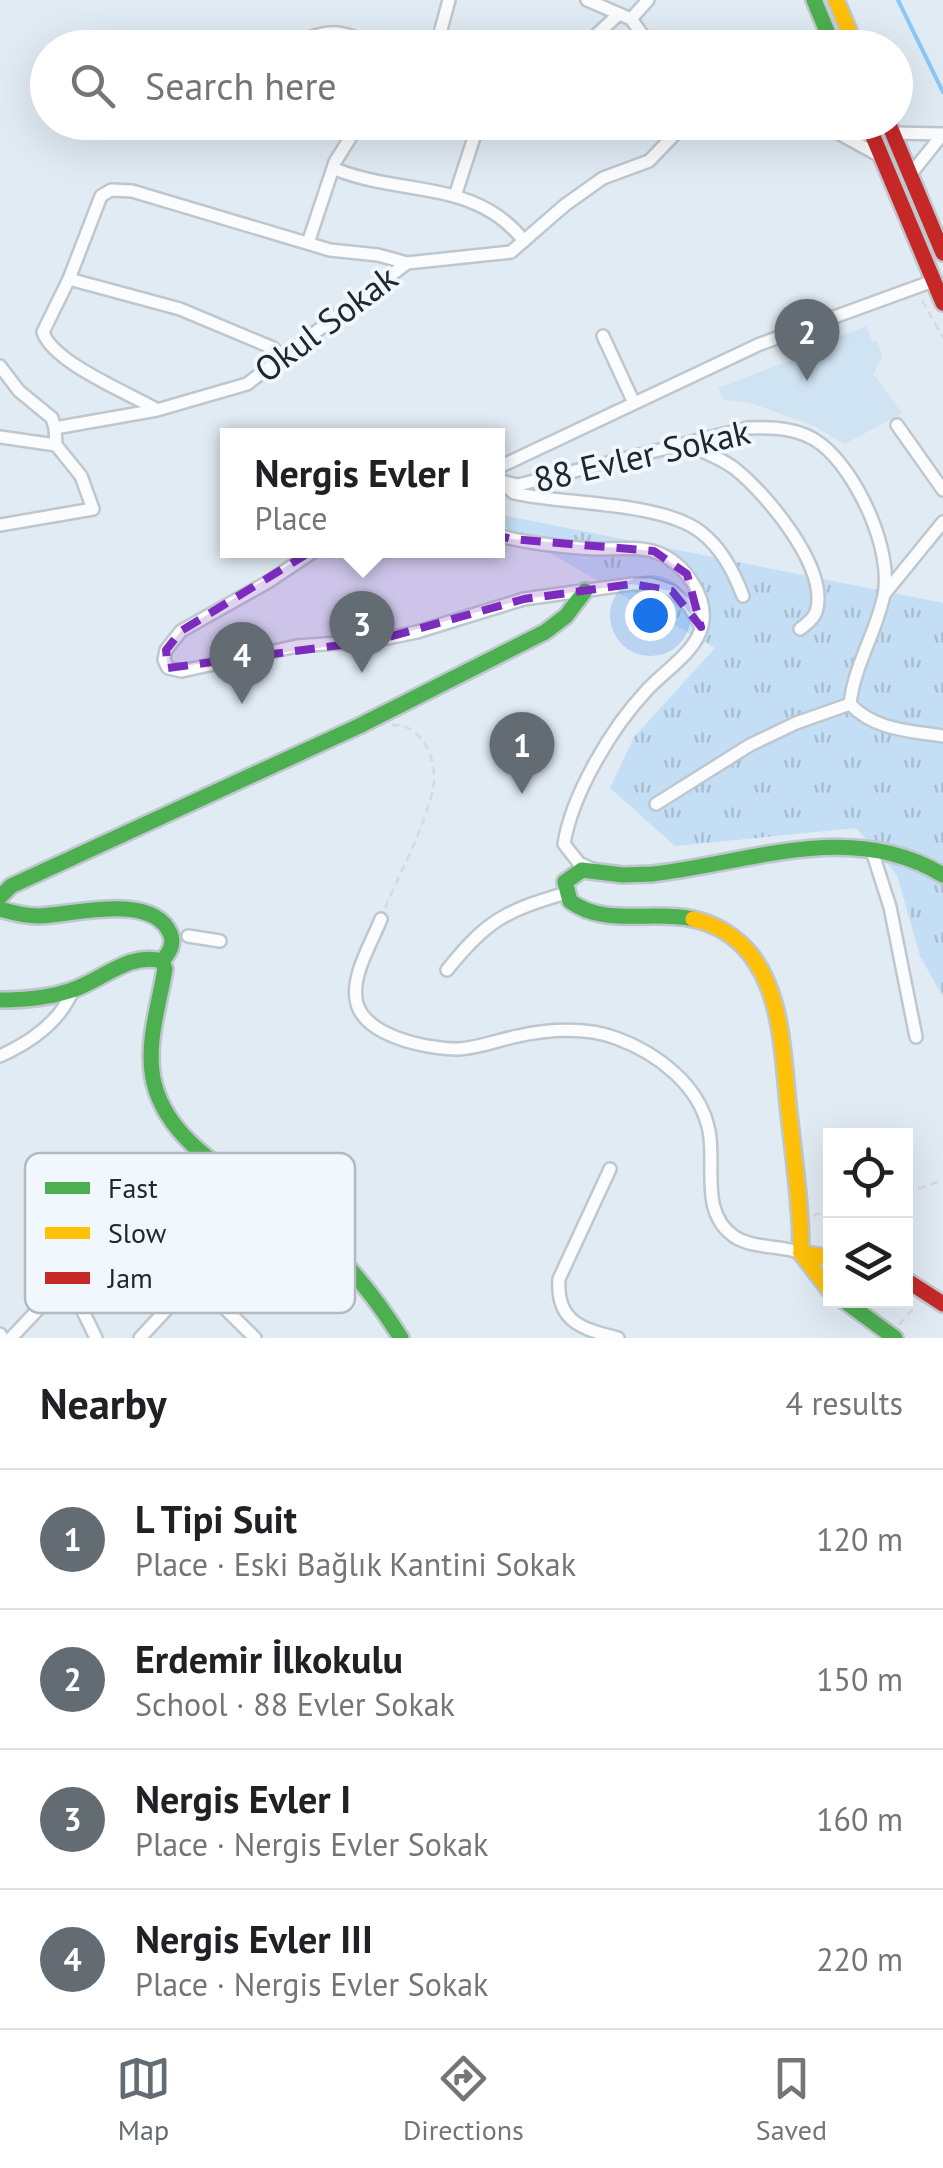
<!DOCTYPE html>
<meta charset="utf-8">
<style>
:root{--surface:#fff;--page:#f6f6f6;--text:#202124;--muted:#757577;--line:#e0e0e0;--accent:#646c73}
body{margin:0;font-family:"PT Sans",sans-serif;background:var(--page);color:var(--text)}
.controls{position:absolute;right:30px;bottom:30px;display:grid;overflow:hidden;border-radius:0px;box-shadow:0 10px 40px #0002}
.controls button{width:90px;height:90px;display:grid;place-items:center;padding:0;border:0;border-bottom:2px solid var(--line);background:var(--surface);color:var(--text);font:50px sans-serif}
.you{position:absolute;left:650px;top:615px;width:35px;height:35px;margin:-25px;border:8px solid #fff;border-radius:50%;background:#1a73e8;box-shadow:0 0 0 15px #1a73e833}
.badge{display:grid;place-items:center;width:65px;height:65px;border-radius:50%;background:var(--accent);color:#fff;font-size:32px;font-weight:700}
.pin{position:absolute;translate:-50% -82px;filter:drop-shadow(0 2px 5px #0008)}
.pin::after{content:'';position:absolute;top:52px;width:35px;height:30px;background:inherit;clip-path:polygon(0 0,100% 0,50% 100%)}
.popup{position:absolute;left:220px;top:428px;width:285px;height:130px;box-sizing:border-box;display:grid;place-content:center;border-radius:0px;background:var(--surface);filter:drop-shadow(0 2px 8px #0005);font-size:32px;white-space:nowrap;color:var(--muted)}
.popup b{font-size:38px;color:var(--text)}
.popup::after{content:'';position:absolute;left:50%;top:100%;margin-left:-20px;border:20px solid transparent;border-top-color:var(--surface)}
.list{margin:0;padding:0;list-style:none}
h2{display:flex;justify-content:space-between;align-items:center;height:130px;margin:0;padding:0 40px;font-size:42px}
h2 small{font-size:32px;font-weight:400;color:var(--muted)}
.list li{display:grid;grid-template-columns:65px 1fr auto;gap:30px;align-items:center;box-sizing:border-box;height:140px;padding:0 40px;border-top:2px solid var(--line)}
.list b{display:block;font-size:38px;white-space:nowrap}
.list p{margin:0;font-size:32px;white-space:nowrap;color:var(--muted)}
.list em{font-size:32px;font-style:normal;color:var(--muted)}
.icon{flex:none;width:55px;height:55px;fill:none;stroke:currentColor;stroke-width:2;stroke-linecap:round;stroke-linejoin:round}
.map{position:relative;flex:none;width:943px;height:1338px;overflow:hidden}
.search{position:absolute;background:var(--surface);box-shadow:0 10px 40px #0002;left:30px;right:30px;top:30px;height:110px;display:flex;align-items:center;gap:25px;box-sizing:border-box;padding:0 35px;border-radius:55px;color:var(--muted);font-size:38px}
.sheet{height:690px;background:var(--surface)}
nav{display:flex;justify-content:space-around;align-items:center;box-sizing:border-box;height:140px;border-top:2px solid var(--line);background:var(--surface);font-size:28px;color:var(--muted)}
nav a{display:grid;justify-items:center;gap:5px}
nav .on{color:var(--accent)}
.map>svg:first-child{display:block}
</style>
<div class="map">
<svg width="943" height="1338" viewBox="0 0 943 1338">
<defs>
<pattern id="grass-tufts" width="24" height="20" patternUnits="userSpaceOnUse" patternTransform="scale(2.5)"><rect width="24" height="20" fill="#c3def5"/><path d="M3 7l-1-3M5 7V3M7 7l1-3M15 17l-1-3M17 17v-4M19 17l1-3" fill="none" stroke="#a7bed2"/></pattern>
</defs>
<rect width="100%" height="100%" fill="#e1ebf4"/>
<!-- built -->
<polygon fill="#d0e3f2" points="867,326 872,342 877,341 882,358 873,374 902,413 845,444 814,426 748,402 724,400 718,388 805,355 831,339"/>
<!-- grass -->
<polygon fill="url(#grass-tufts)" points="497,514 943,603 943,997 920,956 897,875 856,828 675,846 610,788 634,737 715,648 497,523"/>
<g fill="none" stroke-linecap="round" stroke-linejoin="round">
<!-- stream -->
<polyline stroke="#8bc8f7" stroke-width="4" points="898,0 943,92"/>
<defs>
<g id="street">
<polyline points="587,0 631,19 652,48"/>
<polyline points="631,19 648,0"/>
<path d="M 294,44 C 332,26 343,31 379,48"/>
<polyline points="436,48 449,0"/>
<polyline points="582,48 619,14"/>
<polyline points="818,122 880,156"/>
<polyline points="892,133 943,134"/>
<path d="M 335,169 C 401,196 476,179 524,241"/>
<polyline points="910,175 942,135"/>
<polyline points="455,196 479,122"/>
<polyline points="308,243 335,162 360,122"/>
<polyline points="69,279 180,309 273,348 282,358"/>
<polyline points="603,336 634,403"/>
<polyline points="0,366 19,391 52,418 55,428"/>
<path d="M 156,409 C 128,393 52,362 43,332 L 69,279 L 101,196 L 111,190 L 132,191 L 330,250 L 378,255 L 407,263"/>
<polyline points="897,425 943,490"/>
<polyline points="0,437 56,445"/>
<path d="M 685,444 C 702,451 719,457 734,468 C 766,493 830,569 816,612 C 813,620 806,624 800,629"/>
<polyline points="497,468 760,344 933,281"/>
<path d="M 497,476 L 500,481 L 518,485 L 748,428 C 774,427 800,428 821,444 C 857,472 893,550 884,595 C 876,633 854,666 850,704 C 874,730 910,731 943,736"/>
<path d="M 502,483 L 514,493 C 564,505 663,501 702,533 C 722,549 734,572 743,596"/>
<polyline points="0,525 93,509 81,476 56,445 55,428 157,410 247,384 407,263 511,252 565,205 603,178 649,161 677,132 678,122"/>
<path d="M 497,535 C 529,544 563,547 596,549 C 615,549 640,546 658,553 C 684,563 709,597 702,626 C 695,653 665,670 647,690 C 612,727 572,794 564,844 L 579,863 L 592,869"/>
<polyline points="316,550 268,582 181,631 166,650 164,660 168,668 182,671 297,646 378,640 417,632 524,599 632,584 651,584 672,591 689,606 701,627"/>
<polyline points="886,592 943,522"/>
<polyline points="656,804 750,745 796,723 850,704"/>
<polyline points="871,848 890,907 916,1037"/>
<path d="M 381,919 C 372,942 352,974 356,999 C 361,1036 427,1049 458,1049 C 478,1048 498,1040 518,1036 C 548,1029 587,1027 616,1038 C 657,1053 700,1085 709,1131 C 716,1166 699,1213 735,1237 C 754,1249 781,1245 801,1253"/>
<polyline points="188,936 220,941"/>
<path d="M 447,970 C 487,920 505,911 566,893"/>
<path d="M 0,1056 C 31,1042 60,1022 73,990"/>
<path d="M 610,1169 L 559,1279 C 556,1322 582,1329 618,1338"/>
<polyline points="40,1220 48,1249 64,1282"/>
<polyline points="195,1279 252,1217 265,1195"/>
<polyline points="0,1334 2,1338"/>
<polyline points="11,1338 64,1282 75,1295 96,1338"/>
<polyline points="140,1338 195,1279 255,1338"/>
</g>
<g id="fast">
<polyline points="814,0 834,48"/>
<polyline points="0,897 11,886 359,726 545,632 566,616 585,591"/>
<path d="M 0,909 C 13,913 24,916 38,916 C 73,915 152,892 170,933 C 175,944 169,953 162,961"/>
<path d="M 693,919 C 654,910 603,927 570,901 L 565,882 L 582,870 L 623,875 L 652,874 C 750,863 851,819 943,875"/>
<path d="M 0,1000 C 24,1000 49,998 72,990 C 103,980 128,952 162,961 L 165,969 C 159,1005 145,1046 154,1083 C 171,1152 251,1182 301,1222 C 341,1254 374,1295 401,1338"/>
<polyline points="843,1300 895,1338"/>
</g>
<g id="slow">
<polyline points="836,0 856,48"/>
<path d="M 693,919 C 716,924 737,937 751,955 C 784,998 783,1062 789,1113 C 794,1160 801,1206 801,1253"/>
<polyline points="801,1253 830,1291"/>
<polyline points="801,1253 830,1258"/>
</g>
<g id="jam">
<polyline points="867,122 943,303"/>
<polyline points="888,122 943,253"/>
<polyline points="906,1280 943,1304"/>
</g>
</defs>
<!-- street casing -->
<use href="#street" stroke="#bfc7ce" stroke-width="16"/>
<!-- fast casing -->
<use href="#fast" stroke="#bfc7ce" stroke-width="20"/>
<!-- slow casing -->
<use href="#slow" stroke="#bfc7ce" stroke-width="20"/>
<!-- jam casing -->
<use href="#jam" stroke="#bfc7ce" stroke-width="20"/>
<!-- path -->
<g stroke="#d7dadc" stroke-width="2.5" stroke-dasharray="8 5" stroke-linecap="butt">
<polyline points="922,300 943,338"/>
<path d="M 385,908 C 401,870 424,829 433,789 C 438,761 424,724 392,725"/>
<polyline points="906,1193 943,1180"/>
<polyline points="813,1215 830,1211"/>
<polyline points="142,1222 185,1268"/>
<polyline points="899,1325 916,1305"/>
</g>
<!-- street -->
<use href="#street" stroke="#fafcfd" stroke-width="11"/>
<!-- fast -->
<use href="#fast" stroke="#4caf50" stroke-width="15"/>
<!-- slow -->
<use href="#slow" stroke="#ffc107" stroke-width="15"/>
<!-- jam -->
<use href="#jam" stroke="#c62828" stroke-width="15"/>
</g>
<!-- marked area -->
<path fill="#7b2cbf" fill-opacity="0.2" stroke="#7b2cbf" stroke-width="8" stroke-dasharray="20 12" stroke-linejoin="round" d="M 447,495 L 459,525 L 511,539 L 654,551 L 687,574 L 701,627 L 672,591 L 632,584 L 524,599 L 378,640 L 168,668 L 166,650 L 181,631 L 351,527 Z"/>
<g text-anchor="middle" stroke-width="8" stroke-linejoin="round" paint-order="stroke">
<!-- street labels -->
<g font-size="35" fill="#20272d" stroke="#f0f8fe">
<text transform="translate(326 324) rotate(-37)" y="12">Okul Sokak</text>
<text transform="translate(642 456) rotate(-13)" y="12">88 Evler Sokak</text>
</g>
</g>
<!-- legend -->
<rect x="25" y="1153" width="330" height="160" rx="15" fill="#f0f8fe" stroke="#b2b9bf" stroke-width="2.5"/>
<rect x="45" y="1182" width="45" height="12" fill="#4caf50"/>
<rect x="45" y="1227" width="45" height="12" fill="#ffc107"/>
<rect x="45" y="1272" width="45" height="12" fill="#c62828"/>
<g font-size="28" fill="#20272d">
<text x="108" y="1198">Fast</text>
<text x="108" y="1243">Slow</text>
<text x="108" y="1288">Jam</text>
</g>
</svg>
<div class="controls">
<button><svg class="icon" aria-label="locate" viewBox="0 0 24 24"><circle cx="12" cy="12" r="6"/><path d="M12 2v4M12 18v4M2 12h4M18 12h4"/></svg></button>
<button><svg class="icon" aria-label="layers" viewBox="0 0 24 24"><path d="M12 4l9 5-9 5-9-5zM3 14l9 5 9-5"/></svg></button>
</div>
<div class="you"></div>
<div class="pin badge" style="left:522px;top:794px">1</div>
<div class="pin badge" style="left:807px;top:381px">2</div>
<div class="pin badge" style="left:362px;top:673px">3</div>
<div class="popup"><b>Nergis Evler I</b>Place</div>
<div class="pin badge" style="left:242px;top:704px">4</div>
<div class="search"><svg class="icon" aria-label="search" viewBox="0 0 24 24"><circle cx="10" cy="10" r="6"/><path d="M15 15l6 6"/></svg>Search here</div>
</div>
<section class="sheet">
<h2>Nearby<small>4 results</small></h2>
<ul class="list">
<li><span class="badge">1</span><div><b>L Tipi Suit</b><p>Place · Eski Bağlık Kantini Sokak</p></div><em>120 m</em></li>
<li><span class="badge">2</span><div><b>Erdemir İlkokulu</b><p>School · 88 Evler Sokak</p></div><em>150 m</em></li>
<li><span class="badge">3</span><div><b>Nergis Evler I</b><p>Place · Nergis Evler Sokak</p></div><em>160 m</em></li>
<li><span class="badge">4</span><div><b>Nergis Evler III</b><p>Place · Nergis Evler Sokak</p></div><em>220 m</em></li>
</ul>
</section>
<nav>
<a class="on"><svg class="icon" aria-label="map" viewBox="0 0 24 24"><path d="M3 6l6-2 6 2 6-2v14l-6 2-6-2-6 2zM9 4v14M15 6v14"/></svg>Map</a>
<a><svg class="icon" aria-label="directions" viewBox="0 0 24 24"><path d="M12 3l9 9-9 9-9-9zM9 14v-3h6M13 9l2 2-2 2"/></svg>Directions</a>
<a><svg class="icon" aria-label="saved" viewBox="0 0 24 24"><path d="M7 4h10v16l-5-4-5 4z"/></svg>Saved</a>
</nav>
